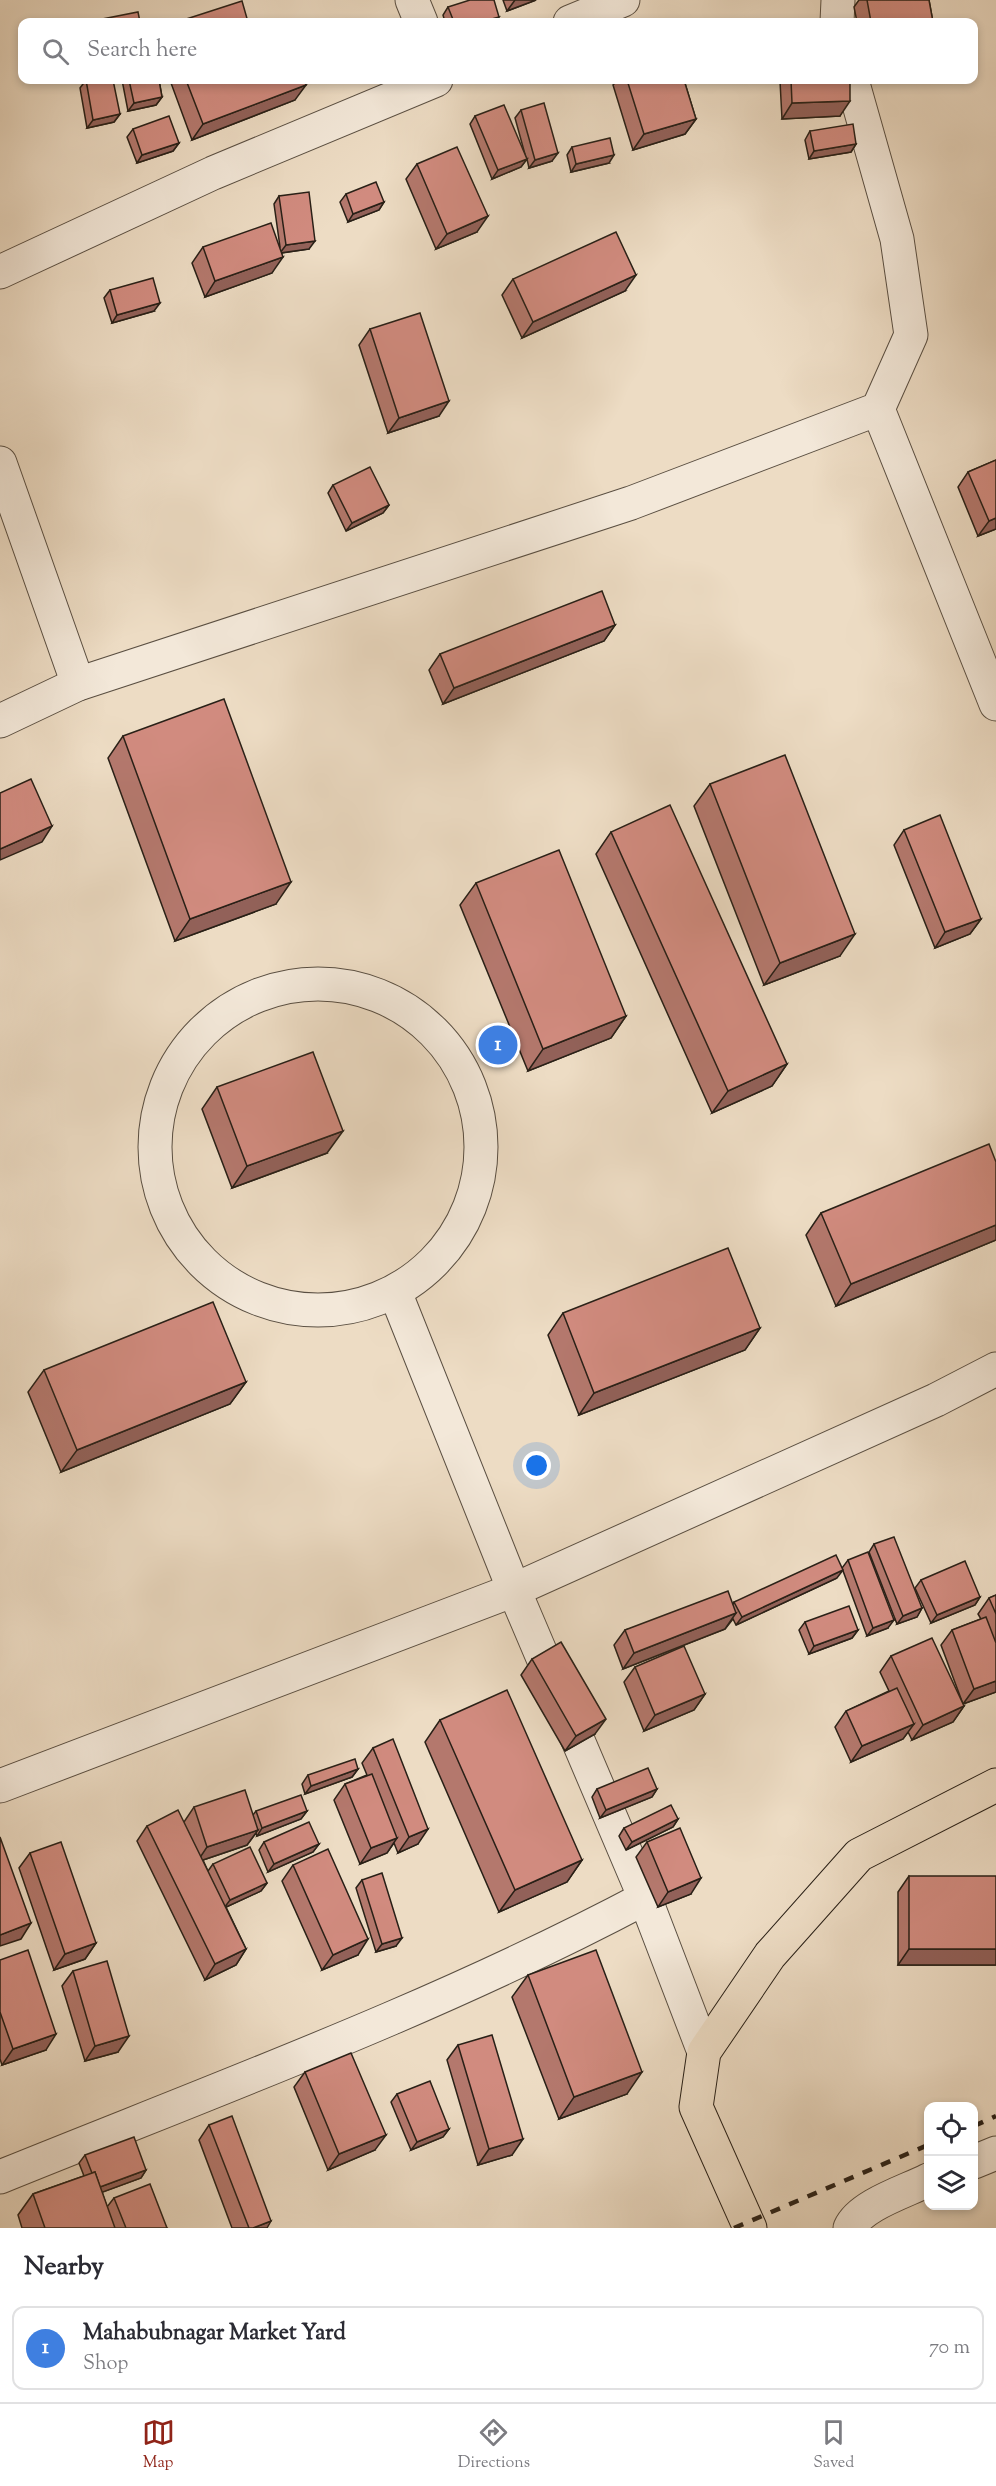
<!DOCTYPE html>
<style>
:root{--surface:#fff;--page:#f7f7f7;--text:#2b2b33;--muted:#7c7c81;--line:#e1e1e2;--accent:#8f2418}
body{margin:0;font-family:"Sorts Mill Goudy",serif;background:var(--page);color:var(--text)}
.controls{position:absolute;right:18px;bottom:18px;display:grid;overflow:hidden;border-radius:12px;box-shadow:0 3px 9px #0003}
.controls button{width:54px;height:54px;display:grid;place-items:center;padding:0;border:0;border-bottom:2px solid var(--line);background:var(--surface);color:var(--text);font:30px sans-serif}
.you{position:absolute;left:537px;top:1466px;width:21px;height:21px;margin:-15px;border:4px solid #fff;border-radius:50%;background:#1a73e8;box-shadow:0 0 0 9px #1a73e833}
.badge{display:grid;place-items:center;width:39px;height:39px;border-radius:50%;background:var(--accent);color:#fff;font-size:20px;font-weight:700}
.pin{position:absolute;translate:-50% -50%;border:3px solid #fff;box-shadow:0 2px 6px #0006}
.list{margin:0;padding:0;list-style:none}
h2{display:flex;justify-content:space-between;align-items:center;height:78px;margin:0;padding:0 24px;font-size:26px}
h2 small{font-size:20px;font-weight:400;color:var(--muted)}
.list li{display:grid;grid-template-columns:39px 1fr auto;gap:18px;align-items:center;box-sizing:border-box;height:84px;margin:0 12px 12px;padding:0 12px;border:2px solid var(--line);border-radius:12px}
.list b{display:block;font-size:22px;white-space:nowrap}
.list p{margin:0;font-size:20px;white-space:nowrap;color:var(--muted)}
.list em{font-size:20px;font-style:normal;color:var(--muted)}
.icon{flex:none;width:33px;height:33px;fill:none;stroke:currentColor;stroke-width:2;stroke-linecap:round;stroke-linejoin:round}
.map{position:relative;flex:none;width:996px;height:2228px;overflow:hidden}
.search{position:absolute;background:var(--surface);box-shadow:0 3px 9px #0003;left:18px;right:18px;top:18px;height:66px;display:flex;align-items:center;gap:15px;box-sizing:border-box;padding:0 21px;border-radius:12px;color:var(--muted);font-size:22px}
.sheet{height:174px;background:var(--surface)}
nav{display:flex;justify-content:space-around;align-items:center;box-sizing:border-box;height:84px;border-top:2px solid var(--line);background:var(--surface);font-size:16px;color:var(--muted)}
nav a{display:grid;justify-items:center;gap:3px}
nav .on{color:var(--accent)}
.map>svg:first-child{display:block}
</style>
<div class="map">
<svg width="996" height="2228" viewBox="0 0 996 2228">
<rect width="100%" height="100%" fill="#eddcc4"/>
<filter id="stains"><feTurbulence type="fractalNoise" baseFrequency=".00333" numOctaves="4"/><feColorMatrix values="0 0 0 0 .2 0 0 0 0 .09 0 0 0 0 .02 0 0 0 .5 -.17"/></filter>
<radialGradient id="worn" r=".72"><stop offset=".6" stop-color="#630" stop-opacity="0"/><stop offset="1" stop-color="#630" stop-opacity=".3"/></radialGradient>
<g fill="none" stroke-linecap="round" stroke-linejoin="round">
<defs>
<g id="minor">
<polyline points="412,0 421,22"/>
<polyline points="570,22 623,0"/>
<polyline points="837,22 838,0"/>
<polyline points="0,272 213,173 436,80"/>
<polyline points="878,409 996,704"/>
<polyline points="0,463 78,684"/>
<polyline points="0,721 78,684 631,503 878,409 911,335 897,239 852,80"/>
<circle cx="318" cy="1147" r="163"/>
<polyline points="395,1292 514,1590 645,1898"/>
<polyline points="0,1786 514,1590 936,1400 996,1369"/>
<polyline points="974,2162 996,2153"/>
<path d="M 0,2177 C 217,2089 438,2008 645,1898 L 704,2052"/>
<path d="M 850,2228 C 860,2205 907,2191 928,2180"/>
</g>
<polyline id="major" points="750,2228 696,2107 704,2052 770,1955 859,1855 996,1785"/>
</defs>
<!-- minor casing -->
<use href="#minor" stroke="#5a4f42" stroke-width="35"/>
<!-- major casing -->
<use href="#major" stroke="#292017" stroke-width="35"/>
<!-- minor -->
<use href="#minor" stroke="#f3e8d9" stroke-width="33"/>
<!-- major -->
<use href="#major" stroke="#eddcc4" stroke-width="33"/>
<!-- rail -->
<g stroke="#292017" stroke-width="4.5" stroke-dasharray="10 10" stroke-linecap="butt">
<polyline points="974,2126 996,2116"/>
<polyline points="734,2228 928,2145"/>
</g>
</g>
<!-- wall -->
<g fill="#b4786d" stroke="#292017" stroke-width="1.5">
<polygon points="503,0 536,0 507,11"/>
<polygon points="859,0 929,0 933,22 857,22 854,7"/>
<polygon points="448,7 495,22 445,22 443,15"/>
<polygon points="86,80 120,114 114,122 87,128 80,88"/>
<polygon points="122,80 159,80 162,97 156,105 128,111"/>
<polygon points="174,80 304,80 295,100 192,140 171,83"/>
<polygon points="618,80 684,80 696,119 685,134 633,150 613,85"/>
<polygon points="781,80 850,80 840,116 782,119 780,81"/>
<polygon points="521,110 552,161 529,168 527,159 521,167 492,179 470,124 475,116 526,158 515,118"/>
<polygon points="133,129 179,143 173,151 137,163 127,137"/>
<polygon points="810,131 856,144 851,152 809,159 805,140"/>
<polygon points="572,147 609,163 571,172 567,155"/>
<polygon points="417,164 477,232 436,249 406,179"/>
<polygon points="346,194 384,202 379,210 348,222 340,202"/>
<polygon points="279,196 309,249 282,253 272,273 205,297 192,263 203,247 280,247 274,204"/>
<polygon points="513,279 625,291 522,338 502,295"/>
<polygon points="110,290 154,311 112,323 104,298"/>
<polygon points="370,329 439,416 388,433 359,345"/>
<polygon points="996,460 996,529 978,536 958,487 968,472"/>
<polygon points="333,485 389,505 383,513 346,531 328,493"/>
<polygon points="615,625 604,641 443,704 429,670 440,654"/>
<polygon points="123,736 276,904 175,941 108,758"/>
<polygon points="710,784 840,956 764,985 694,806"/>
<polygon points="904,830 981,919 970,934 935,948 894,845"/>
<polygon points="611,832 787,1064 772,1086 712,1113 596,854"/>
<polygon points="476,883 626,1016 611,1038 528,1071 460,905"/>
<polygon points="217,1087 327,1153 232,1188 202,1109"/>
<polygon points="996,1162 996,1240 836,1306 806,1235 821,1213"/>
<polygon points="563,1313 760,1328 745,1350 579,1415 548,1335"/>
<polygon points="44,1370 246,1382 230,1404 61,1472 28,1392"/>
<polygon points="874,1544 922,1608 917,1617 897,1624 869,1552"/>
<polygon points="848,1560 888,1628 867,1636 842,1568"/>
<polygon points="837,1578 736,1625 733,1619 725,1629 623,1669 614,1645 625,1630 733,1604 734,1602"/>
<polygon points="921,1580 980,1597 975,1605 931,1623 915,1588"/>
<polygon points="996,1595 996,1692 963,1704 941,1645 952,1630 981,1619 978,1614 989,1598"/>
<polygon points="805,1622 858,1630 852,1638 809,1654 799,1630"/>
<polygon points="891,1656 964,1706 953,1722 912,1740 908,1732 903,1739 851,1762 835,1727 846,1711 889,1691 880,1672"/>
<polygon points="532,1659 595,1734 565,1751 521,1675"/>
<polygon points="635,1667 705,1694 694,1710 644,1731 624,1682"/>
<polygon points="440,1720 582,1860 567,1882 499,1912 425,1742"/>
<polygon points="373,1748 418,1844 398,1853 394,1843 387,1853 360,1864 334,1800 345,1784 367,1775 362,1763"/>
<polygon points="358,1769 352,1777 305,1794 302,1784 308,1775"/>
<polygon points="597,1789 657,1789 652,1797 600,1818 592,1797"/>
<polygon points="194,1807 253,1815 256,1811 307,1811 301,1819 257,1836 256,1833 247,1845 203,1860 208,1871 213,1864 267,1883 261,1891 226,1907 246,1949 236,1965 205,1980 137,1841 147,1826 184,1822"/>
<polygon points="678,1819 673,1827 626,1850 619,1836 624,1828"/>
<polygon points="264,1842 319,1844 313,1852 268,1872 259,1850"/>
<polygon points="647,1842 691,1894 658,1907 636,1857"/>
<polygon points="30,1853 96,1943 85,1959 54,1970 19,1868"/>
<polygon points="293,1865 358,1955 322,1970 282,1881"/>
<polygon points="909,1876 996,1965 898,1965 898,1892"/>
<polygon points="362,1880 396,1946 376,1952 356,1888"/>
<polygon points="0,1960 46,2050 2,2065 0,2059"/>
<polygon points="73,1971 118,2052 85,2061 62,1986"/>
<polygon points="528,1975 627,2094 559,2119 512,1997"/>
<polygon points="458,2045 512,2155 478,2165 447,2060"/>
<polygon points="305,2072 375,2150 328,2170 294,2087"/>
<polygon points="397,2094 449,2129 443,2137 411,2150 391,2102"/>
<polygon points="209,2125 267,2228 232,2228 199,2140"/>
<polygon points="85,2155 146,2170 141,2178 102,2192 107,2207 114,2198 167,2228 22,2228 18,2215 33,2194 84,2176 79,2163"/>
</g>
<!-- shaded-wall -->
<g fill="#926159" stroke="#292017" stroke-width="1.5">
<polygon points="515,0 536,0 507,11"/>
<polygon points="499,17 495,22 481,22"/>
<polygon points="306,85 295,100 192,140 203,124"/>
<polygon points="162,97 156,105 128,111 134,103"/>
<polygon points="850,101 840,116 782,119 792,103"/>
<polygon points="120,114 114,122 87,128 93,120"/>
<polygon points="696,119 685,134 633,150 644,134"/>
<polygon points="179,143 173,151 137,163 142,155"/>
<polygon points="856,144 851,152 809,159 814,151"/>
<polygon points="558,153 552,161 529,168 535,160"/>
<polygon points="614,155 609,163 571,172 576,164"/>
<polygon points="527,159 521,167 492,179 498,170"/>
<polygon points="384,202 379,210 348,222 353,214"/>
<polygon points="488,216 477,232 436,249 447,234"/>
<polygon points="315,241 309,249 280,253 286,245"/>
<polygon points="283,257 272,273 205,297 215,281"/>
<polygon points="636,275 625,291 522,338 533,322"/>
<polygon points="160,303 154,311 112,323 117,315"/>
<polygon points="449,401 439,416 388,433 399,418"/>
<polygon points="389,505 383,513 346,531 352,523"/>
<polygon points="996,518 996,529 978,536 989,521"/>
<polygon points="615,625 604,641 443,704 454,688"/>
<polygon points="52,826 42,842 0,860 0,849"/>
<polygon points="291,882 276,904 175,941 190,919"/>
<polygon points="981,919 970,934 935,948 945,932"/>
<polygon points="855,934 840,956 764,985 780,963"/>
<polygon points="626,1016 611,1038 528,1071 543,1049"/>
<polygon points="787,1064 772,1086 712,1113 728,1091"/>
<polygon points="343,1131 327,1153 232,1188 247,1166"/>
<polygon points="996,1225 996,1240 836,1306 851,1284"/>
<polygon points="760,1328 745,1350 579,1415 594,1393"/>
<polygon points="246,1382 230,1404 61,1472 77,1450"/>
<polygon points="843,1570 837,1578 736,1625 742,1617"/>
<polygon points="980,1597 975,1605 931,1623 937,1615"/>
<polygon points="922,1608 917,1617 897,1624 903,1616"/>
<polygon points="736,1613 725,1629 623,1669 634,1653"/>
<polygon points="894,1620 888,1628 867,1636 873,1628"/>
<polygon points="858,1630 852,1638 809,1654 814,1646"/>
<polygon points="996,1681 996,1692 963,1704 974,1689"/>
<polygon points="705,1694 694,1710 644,1731 655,1715"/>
<polygon points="964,1706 953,1722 912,1740 923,1725"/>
<polygon points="606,1719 595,1734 565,1751 576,1736"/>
<polygon points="914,1724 903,1739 851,1762 862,1746"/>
<polygon points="358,1769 352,1777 305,1794 311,1786"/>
<polygon points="657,1789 652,1797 600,1818 606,1810"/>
<polygon points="307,1811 301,1819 257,1836 262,1828"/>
<polygon points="678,1819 673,1827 626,1850 632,1842"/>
<polygon points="428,1829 418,1844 398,1853 409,1837"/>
<polygon points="258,1830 247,1845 197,1862 207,1847"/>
<polygon points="397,1838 387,1853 360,1864 371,1848"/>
<polygon points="319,1844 313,1852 268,1872 274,1864"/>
<polygon points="582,1860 567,1882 499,1912 515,1890"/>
<polygon points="701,1878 691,1894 658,1907 668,1892"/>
<polygon points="267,1883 261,1891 224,1908 230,1900"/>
<polygon points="31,1923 21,1939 0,1946 0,1935"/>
<polygon points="402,1938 396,1946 376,1952 382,1944"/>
<polygon points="368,1939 358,1955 322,1970 333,1955"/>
<polygon points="96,1943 85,1959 54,1970 65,1954"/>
<polygon points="246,1949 236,1965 205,1980 215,1964"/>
<polygon points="909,1949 996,1949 996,1965 898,1965"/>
<polygon points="56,2034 46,2050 2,2065 13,2049"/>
<polygon points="129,2036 118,2052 85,2061 95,2046"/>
<polygon points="642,2072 627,2094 559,2119 574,2097"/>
<polygon points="449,2129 443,2137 411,2150 417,2142"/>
<polygon points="386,2135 375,2150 328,2170 339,2154"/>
<polygon points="523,2139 512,2155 478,2165 489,2149"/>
<polygon points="146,2170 141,2178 92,2196 97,2188"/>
<polygon points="271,2221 267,2228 253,2228"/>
</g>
<!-- building -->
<g fill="#d18b7f" stroke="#292017" stroke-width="1.5">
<polygon points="470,0 494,0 499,17 481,22 454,22 448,7"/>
<polygon points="867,0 929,0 933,22 871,22"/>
<polygon points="242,1 248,22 177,22"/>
<polygon points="138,12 140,22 87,22"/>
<polygon points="86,80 113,80 120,114 93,120"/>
<polygon points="129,80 159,80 162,97 134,103"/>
<polygon points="186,80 304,80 306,85 203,124"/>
<polygon points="627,80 684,80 696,119 644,134"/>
<polygon points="791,80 850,80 850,101 792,103"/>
<polygon points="544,103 558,153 535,160 521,110"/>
<polygon points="504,105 527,159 498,170 475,116"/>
<polygon points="169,116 179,143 142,155 133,129"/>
<polygon points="853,124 856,144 814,151 810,131"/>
<polygon points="610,138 614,155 576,164 572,147"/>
<polygon points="457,147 488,216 447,234 417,164"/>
<polygon points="376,182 384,202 353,214 346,194"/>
<polygon points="309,192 315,241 286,245 279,196"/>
<polygon points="271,223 283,257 215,281 203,247"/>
<polygon points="616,232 636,275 533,322 513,279"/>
<polygon points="153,278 160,303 117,315 110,290"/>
<polygon points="420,313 449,401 399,418 370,329"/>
<polygon points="996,460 996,518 989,521 968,472"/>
<polygon points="370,467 389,505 352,523 333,485"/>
<polygon points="602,591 615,625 454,688 440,654"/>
<polygon points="224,699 291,882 190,919 123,736"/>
<polygon points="785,755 855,934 780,963 710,784"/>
<polygon points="31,779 52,826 0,849 0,793"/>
<polygon points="670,805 787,1064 728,1091 611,832"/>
<polygon points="940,815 981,919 945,932 904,830"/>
<polygon points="559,850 626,1016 543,1049 476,883"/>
<polygon points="313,1052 343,1131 247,1166 217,1087"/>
<polygon points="989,1144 996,1162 996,1225 851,1284 821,1213"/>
<polygon points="728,1248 760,1328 594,1393 563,1313"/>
<polygon points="213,1302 246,1382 77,1450 44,1370"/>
<polygon points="894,1537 922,1608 903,1616 874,1544"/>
<polygon points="868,1552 894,1620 873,1628 848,1560"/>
<polygon points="836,1555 843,1570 742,1617 734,1602"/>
<polygon points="965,1561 980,1597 937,1615 921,1580"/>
<polygon points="728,1591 736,1613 634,1653 625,1630"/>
<polygon points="996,1595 996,1614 989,1598"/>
<polygon points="849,1606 858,1630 814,1646 805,1622"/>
<polygon points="986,1617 996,1643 996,1681 974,1689 952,1630"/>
<polygon points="932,1638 964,1706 923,1725 891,1656"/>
<polygon points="561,1642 606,1719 576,1736 532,1659"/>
<polygon points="684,1646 705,1694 655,1715 635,1667"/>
<polygon points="897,1688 914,1724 862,1746 846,1711"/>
<polygon points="507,1690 582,1860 515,1890 440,1720"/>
<polygon points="393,1739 428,1829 409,1837 373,1748"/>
<polygon points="355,1759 358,1769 311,1786 308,1775"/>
<polygon points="648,1768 657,1789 606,1810 597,1789"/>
<polygon points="372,1774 397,1838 371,1848 345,1784"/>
<polygon points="245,1790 258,1830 207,1847 194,1807"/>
<polygon points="301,1795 307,1811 262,1828 256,1811"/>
<polygon points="671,1805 678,1819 632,1842 624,1828"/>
<polygon points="178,1810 246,1949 215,1964 147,1826"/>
<polygon points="309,1822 319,1844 274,1864 264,1842"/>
<polygon points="680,1828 701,1878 668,1892 647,1842"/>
<polygon points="0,1837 31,1923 0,1935"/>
<polygon points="61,1842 96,1943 65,1954 30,1853"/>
<polygon points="250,1847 267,1883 230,1900 213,1864"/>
<polygon points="328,1849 368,1939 333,1955 293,1865"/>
<polygon points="382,1873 402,1938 382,1944 362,1880"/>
<rect x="909" y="1876" width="87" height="73"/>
<polygon points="28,1950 56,2034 13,2049 0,2012 0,1960"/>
<polygon points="596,1950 642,2072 574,2097 528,1975"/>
<polygon points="107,1961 129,2036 95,2046 73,1971"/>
<polygon points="492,2035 523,2139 489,2149 458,2045"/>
<polygon points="351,2053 386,2135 339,2154 305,2072"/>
<polygon points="430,2081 449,2129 417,2142 397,2094"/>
<polygon points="232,2116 271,2221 253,2228 249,2228 209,2125"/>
<polygon points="134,2137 146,2170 100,2187 95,2172 92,2173 85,2155"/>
<polygon points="95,2172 115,2228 45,2228 33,2194"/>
<polygon points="150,2184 167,2228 126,2228 114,2198"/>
</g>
<rect width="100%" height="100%" filter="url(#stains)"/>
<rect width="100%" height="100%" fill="url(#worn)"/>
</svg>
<div class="controls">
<button><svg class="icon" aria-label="locate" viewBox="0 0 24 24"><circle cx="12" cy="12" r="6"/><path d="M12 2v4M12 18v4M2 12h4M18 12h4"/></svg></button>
<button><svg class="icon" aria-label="layers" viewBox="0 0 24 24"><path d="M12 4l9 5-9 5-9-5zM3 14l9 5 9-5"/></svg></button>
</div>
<div class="you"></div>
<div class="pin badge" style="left:498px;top:1045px;background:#3f7fe0">1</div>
<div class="search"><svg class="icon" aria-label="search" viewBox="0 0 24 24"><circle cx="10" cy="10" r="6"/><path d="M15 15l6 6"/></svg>Search here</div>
</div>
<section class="sheet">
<h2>Nearby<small></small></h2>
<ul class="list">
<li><span class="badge" style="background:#3f7fe0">1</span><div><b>Mahabubnagar Market Yard</b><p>Shop</p></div><em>70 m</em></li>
</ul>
</section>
<nav>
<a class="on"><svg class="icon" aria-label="map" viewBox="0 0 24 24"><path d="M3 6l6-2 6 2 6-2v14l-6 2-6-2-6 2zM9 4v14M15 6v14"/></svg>Map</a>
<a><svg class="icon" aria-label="directions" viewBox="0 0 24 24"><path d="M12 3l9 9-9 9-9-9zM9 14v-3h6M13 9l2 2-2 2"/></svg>Directions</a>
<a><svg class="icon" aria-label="saved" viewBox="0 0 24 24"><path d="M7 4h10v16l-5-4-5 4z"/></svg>Saved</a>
</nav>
